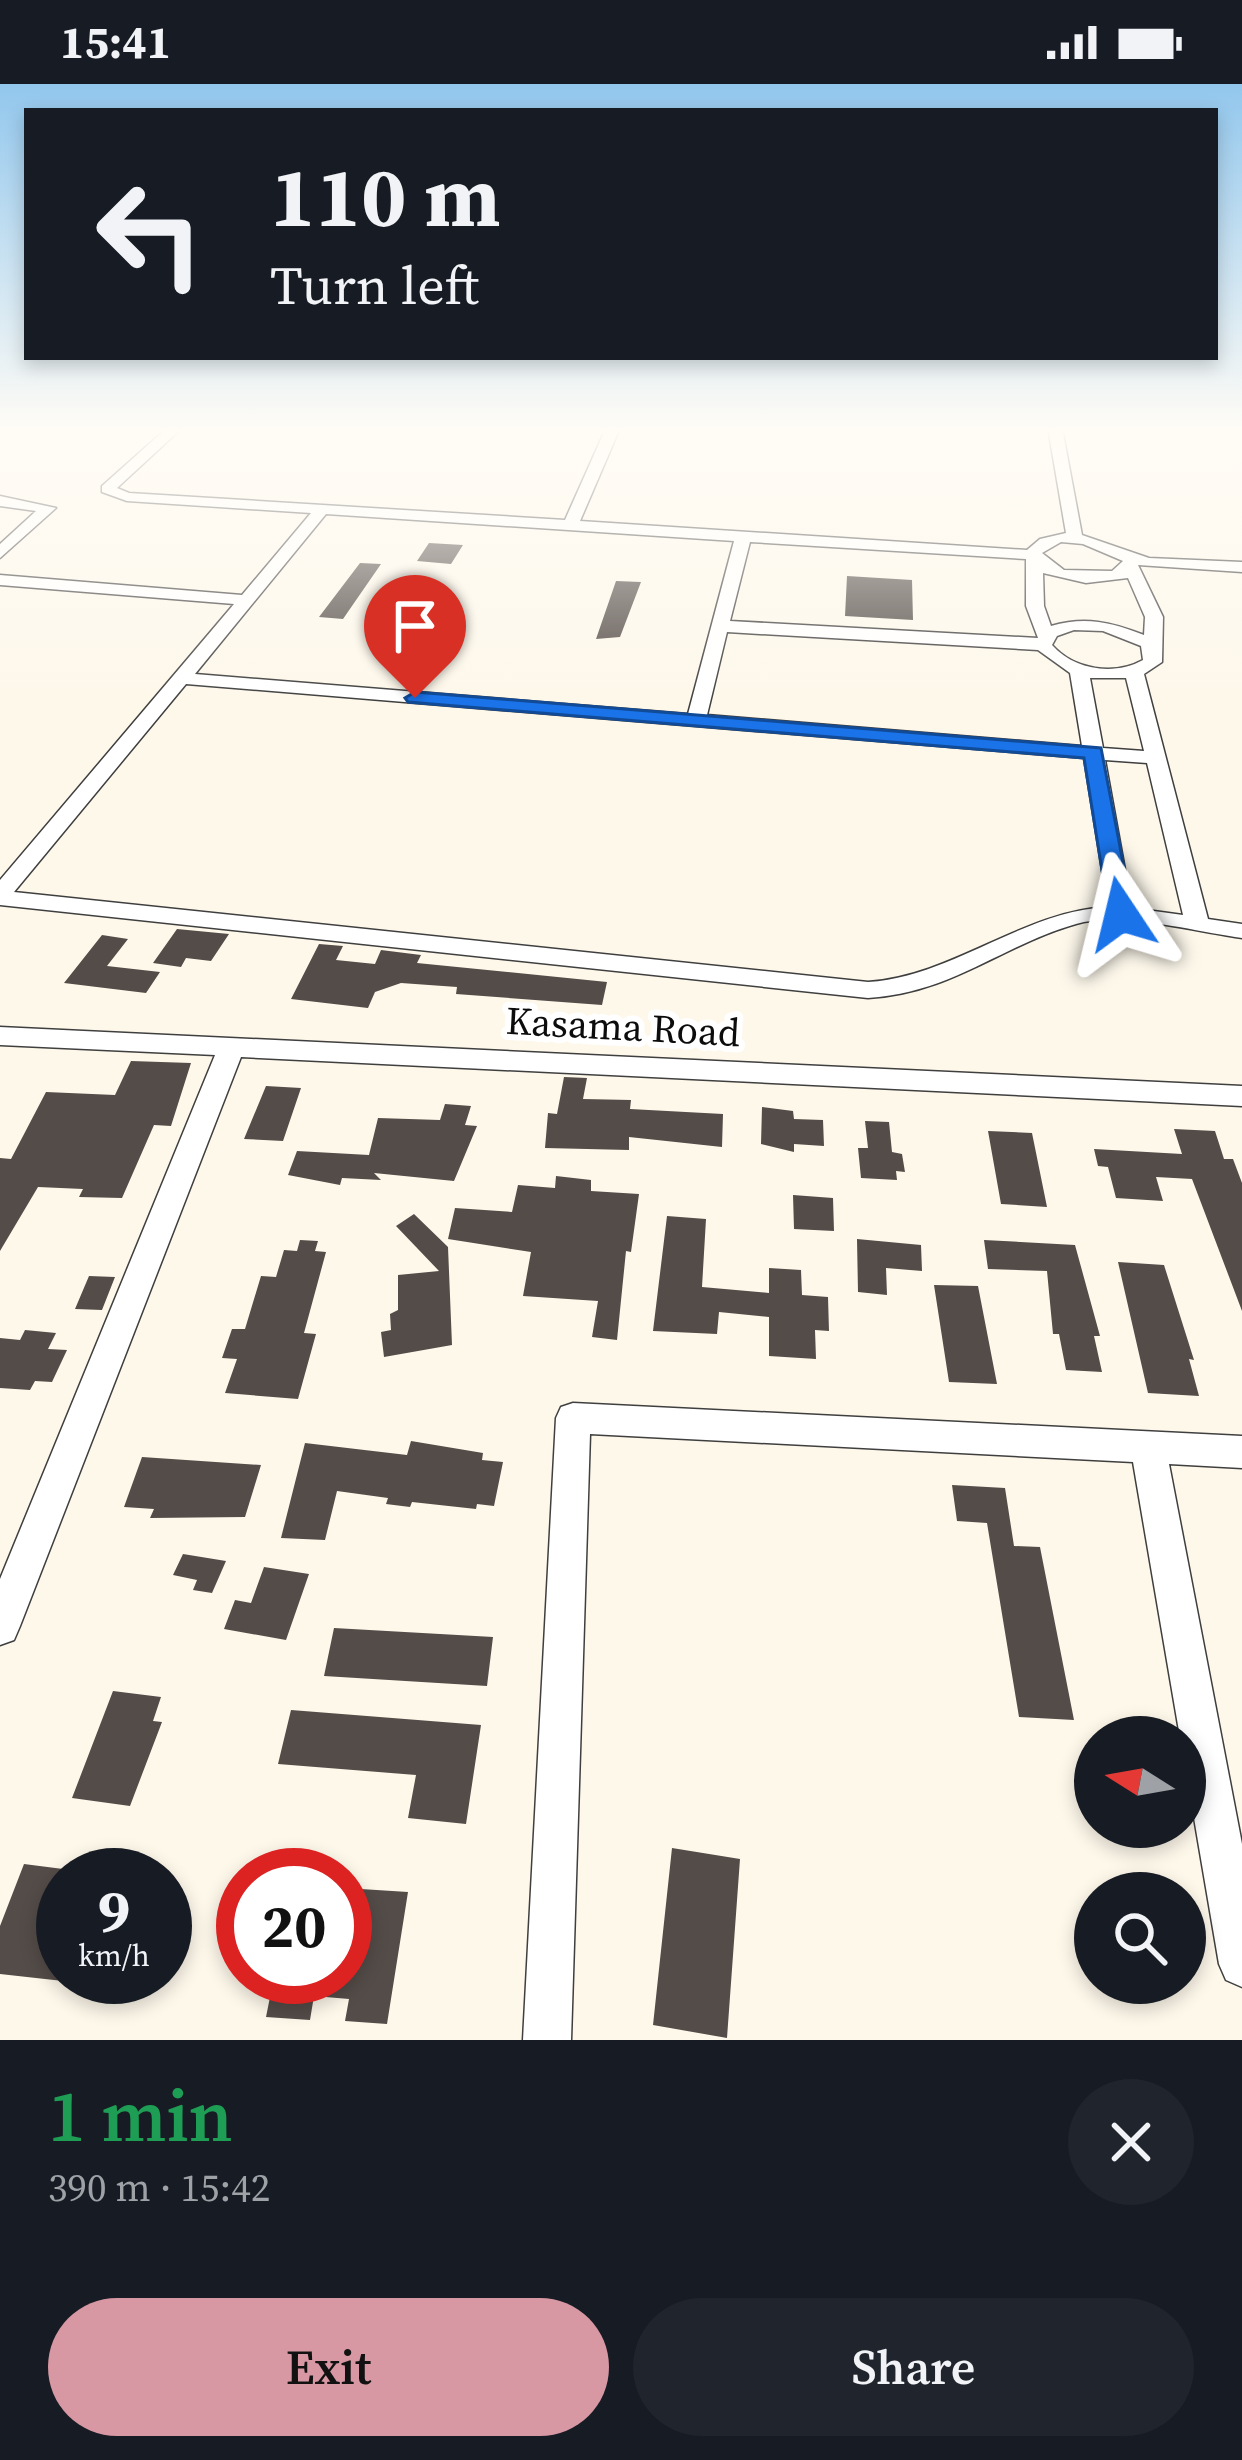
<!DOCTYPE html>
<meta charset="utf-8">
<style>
body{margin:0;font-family:"Source Serif 4",serif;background:#20242c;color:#f1f3f6;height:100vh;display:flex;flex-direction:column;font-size:45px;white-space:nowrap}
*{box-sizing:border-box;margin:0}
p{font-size:39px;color:#9ea1a6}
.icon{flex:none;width:66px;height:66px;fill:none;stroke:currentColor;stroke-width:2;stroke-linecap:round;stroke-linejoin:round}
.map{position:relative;height:1956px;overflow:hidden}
.drawer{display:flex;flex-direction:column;background:#171b24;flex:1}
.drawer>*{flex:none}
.guide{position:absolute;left:24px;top:24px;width:1194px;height:252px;border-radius:0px;box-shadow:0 6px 18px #0003;background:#171b24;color:#f1f3f6;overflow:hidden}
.needle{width:78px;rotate:281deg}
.tools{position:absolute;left:1074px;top:1632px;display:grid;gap:24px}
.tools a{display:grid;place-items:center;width:132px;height:132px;border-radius:50%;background:#171b24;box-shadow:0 6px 18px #0003;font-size:60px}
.speed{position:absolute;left:36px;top:1764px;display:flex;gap:24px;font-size:60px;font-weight:700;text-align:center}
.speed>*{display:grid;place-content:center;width:156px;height:156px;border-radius:50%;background:#171b24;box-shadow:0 6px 18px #0003;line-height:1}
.speed small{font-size:30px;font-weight:400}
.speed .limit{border:18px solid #d22;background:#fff;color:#111}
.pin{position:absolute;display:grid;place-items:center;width:102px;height:102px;color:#fff;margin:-123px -51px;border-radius:50% 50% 50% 0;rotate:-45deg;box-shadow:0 0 12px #0007}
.pin .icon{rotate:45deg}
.me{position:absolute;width:132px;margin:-66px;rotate:350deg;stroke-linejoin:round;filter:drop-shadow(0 0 9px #0008)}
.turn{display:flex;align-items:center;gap:42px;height:252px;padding:0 48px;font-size:54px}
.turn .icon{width:156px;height:156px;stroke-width:2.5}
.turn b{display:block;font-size:84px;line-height:102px}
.round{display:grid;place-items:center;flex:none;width:126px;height:126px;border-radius:63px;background:#20242c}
.head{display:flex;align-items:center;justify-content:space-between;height:204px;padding:0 48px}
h1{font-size:72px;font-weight:600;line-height:90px;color:#1e9e55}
.cta{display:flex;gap:24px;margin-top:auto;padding:24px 48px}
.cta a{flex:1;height:138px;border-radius:72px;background:#d798a4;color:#111;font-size:48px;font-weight:600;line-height:138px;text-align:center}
.cta a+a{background:#20242c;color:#f1f3f6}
.status{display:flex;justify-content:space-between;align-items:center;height:84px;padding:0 60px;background:#171b24;direction:ltr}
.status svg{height:33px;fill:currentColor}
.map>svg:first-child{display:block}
.building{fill:#544c48}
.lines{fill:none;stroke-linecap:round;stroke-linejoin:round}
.minor-casing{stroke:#3f3f3f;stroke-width:3}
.minor{fill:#fff;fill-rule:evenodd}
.route{fill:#1a73e8;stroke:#114b97;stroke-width:3}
.labels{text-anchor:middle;stroke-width:12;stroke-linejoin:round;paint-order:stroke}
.street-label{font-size:39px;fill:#0c0c0c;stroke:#fff}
</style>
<div class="status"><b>15:41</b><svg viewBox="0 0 49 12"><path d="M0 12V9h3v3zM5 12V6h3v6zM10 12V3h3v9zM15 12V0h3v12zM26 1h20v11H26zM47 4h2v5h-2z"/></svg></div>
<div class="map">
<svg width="1242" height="1956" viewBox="0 0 1242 1956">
<rect width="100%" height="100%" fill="#fef8eb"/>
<!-- building -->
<path class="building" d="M429 459 463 461 451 480 417 477Z
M360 479 381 480 343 535 319 533Z
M847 492 912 496 913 536 845 532Z
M616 497 641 498 620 553 596 555Z
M177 845 229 850 211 877 186 874 181 883 153 879Z
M102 851 128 855 107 882 160 888 146 909 64 899Z
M319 860 343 862 336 876 375 880 381 866 421 871 417 879 607 898 602 921 456 910 457 903 401 899 375 908 368 924 291 915Z
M131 977 191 979 171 1042 154 1041 122 1114 79 1113 83 1105 38 1103 0 1167V1074L11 1075 46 1008 115 1011Z
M564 993 587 994 583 1015 631 1016 630 1025 723 1030 722 1063 629 1053V1066L545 1064 548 1029 557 1030Z
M266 1002 301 1004 283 1057 244 1055Z
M445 1020 471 1022 465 1041 477 1042 454 1097 374 1089 381 1096 342 1094 340 1101 288 1091 297 1067 369 1071 378 1034 440 1036Z
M762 1023 793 1027 794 1035 823 1036 824 1062 794 1060V1068L761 1060Z
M865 1037 889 1038 892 1068 902 1070 905 1088 896 1087 897 1096 861 1094 858 1064H868Z
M1174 1045 1215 1047 1224 1075H1233L1242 1099V1227L1192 1095 1156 1093 1163 1117 1116 1114 1108 1083 1098 1082 1094 1065 1182 1070Z
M988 1047 1032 1049 1047 1123 1001 1120Z
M556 1092 591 1096V1107L639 1110 631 1168 626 1167 617 1256 592 1253 598 1217 523 1212 531 1168 448 1155 455 1124 512 1128 518 1101 555 1104Z
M793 1111 833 1114 834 1147 794 1145Z
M414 1130 448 1163 452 1261 384 1273 381 1248 391 1246 390 1230 398 1226V1191L439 1187 396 1142Z
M667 1132 706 1135 702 1203 769 1209V1184L801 1186 802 1211 828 1213 829 1247 815 1246 816 1275 769 1272V1233L719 1228 717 1250 653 1247Z
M857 1155 921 1161 922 1187 886 1184 887 1211 858 1208Z
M300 1156 318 1157 315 1167 326 1168 304 1249 316 1250 298 1315 225 1309 237 1275 222 1274 232 1245H245L261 1192 276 1193 284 1166 297 1167Z
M984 1156 1075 1161 1100 1252H1094L1102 1288 1066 1286 1059 1250H1053L1047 1187 988 1185Z
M1118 1178 1164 1181 1194 1276 1189 1275 1199 1312 1148 1309Z
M89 1192 115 1193 102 1226 75 1225Z
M934 1201 978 1202 997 1300 949 1298Z
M25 1246 56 1249 48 1265 67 1266 52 1298 35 1297 30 1306 0 1304V1254L20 1256Z
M411 1357 483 1369 482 1376 503 1378 494 1422 477 1420 476 1425 412 1418 410 1423 386 1420 388 1414 337 1407 325 1456 281 1454 305 1359 407 1371Z
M142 1373 261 1381 245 1433 150 1434 154 1425 124 1423Z
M952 1401 1005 1404 1014 1462 1040 1463 1074 1636 1019 1633 987 1439 957 1437Z
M183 1470 226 1477 212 1509 193 1506 197 1496 173 1491Z
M264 1483 309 1490 286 1556 224 1545 235 1516 251 1519Z
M334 1544 493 1553 487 1602 324 1592Z
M113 1607 161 1613 153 1637 162 1638 130 1722 72 1714Z
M291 1626 481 1641 466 1740 408 1734 416 1691 278 1680Z
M672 1764 740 1775 727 1954 653 1941Z
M24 1780 63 1785V1816L55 1839 63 1840V1897L0 1890V1842Z
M345 1804 408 1808 387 1940 345 1937 349 1915 314 1912 310 1936 266 1933 274 1893H345Z"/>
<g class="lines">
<!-- minor casing -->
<g class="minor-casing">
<path id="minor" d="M167 344H182L117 404 129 409 565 436 606 344H620L580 437 1027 466 1040 455 1066 449 1048 344H1062L1082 451 1149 474 1242 478V488L1138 481 1163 533 1162 578 1144 590 1208 835 1242 840V854C1196 848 1121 827 1076 840 1002 861 952 909 868 914L0 821V796L234 520 0 501V491L242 511 311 429 127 417 102 408V402ZM326 430 734 457 688 630 195 590ZM750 458 1026 475V522L1038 554 730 537ZM1061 458 1083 460 1123 477 1112 487 1064 486 1042 469ZM1043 489 1086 499 1128 494 1145 533 1144 551C1111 538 1085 532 1051 542L1044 522ZM1074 546 1103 547 1141 562 1143 576C1114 592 1074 586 1052 561L1057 552ZM727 548 1038 566 1070 589 1082 662 707 631ZM1090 594H1126L1144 667 1103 664ZM186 600 1084 674 1108 823C1023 827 954 892 868 898L14 808ZM1105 676 1147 679 1183 831 1132 824Z
M0 412 56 424 0 474V460L36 427 0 422Z
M0 943 1242 1002V1022L241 973 20 1542 14 1556 0 1561V1495L215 971 0 961Z
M573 1319 1242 1352V1384L1169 1380 1242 1760V1903L1226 1896 1219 1880 1185 1681V1653H1180L1133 1378 590 1350 571 1956H523L556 1334 561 1323Z"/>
</g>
<!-- minor -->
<use href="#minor" class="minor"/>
</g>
<!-- sky -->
<linearGradient id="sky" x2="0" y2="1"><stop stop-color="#92c7ed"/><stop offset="0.56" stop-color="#fffcf6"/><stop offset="1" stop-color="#fffcf6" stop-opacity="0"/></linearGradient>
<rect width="1242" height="618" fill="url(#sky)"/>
<!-- route -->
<path class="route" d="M415 608 1101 664 1133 830 1121 838 1109 830 1084 674 408 618 405 614Z"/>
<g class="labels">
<!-- street labels -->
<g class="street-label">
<text transform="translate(623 942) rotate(3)" y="14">Kasama Road</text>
</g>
</g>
</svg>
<div class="tools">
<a><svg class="needle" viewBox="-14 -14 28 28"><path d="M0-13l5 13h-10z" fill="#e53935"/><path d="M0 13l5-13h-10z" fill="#9ea1a6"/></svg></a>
<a><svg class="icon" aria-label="search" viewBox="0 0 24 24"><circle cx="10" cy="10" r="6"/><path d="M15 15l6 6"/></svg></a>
</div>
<div class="speed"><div>9<small>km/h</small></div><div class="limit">20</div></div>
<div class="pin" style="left:415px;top:614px;background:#d93025"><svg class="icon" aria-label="arrive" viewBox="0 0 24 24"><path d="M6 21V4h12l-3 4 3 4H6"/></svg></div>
<svg class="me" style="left:1121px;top:830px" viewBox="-20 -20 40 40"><path d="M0-17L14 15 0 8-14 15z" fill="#1a73e8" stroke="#fff" stroke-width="4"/></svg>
<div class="guide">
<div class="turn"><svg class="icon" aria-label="left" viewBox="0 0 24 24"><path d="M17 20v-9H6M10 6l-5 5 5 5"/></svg><div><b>110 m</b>Turn left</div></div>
</div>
</div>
<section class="drawer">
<div class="head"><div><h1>1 min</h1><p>390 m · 15:42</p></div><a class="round"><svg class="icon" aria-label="close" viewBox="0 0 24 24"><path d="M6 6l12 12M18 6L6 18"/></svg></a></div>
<div class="cta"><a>Exit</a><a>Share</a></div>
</section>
